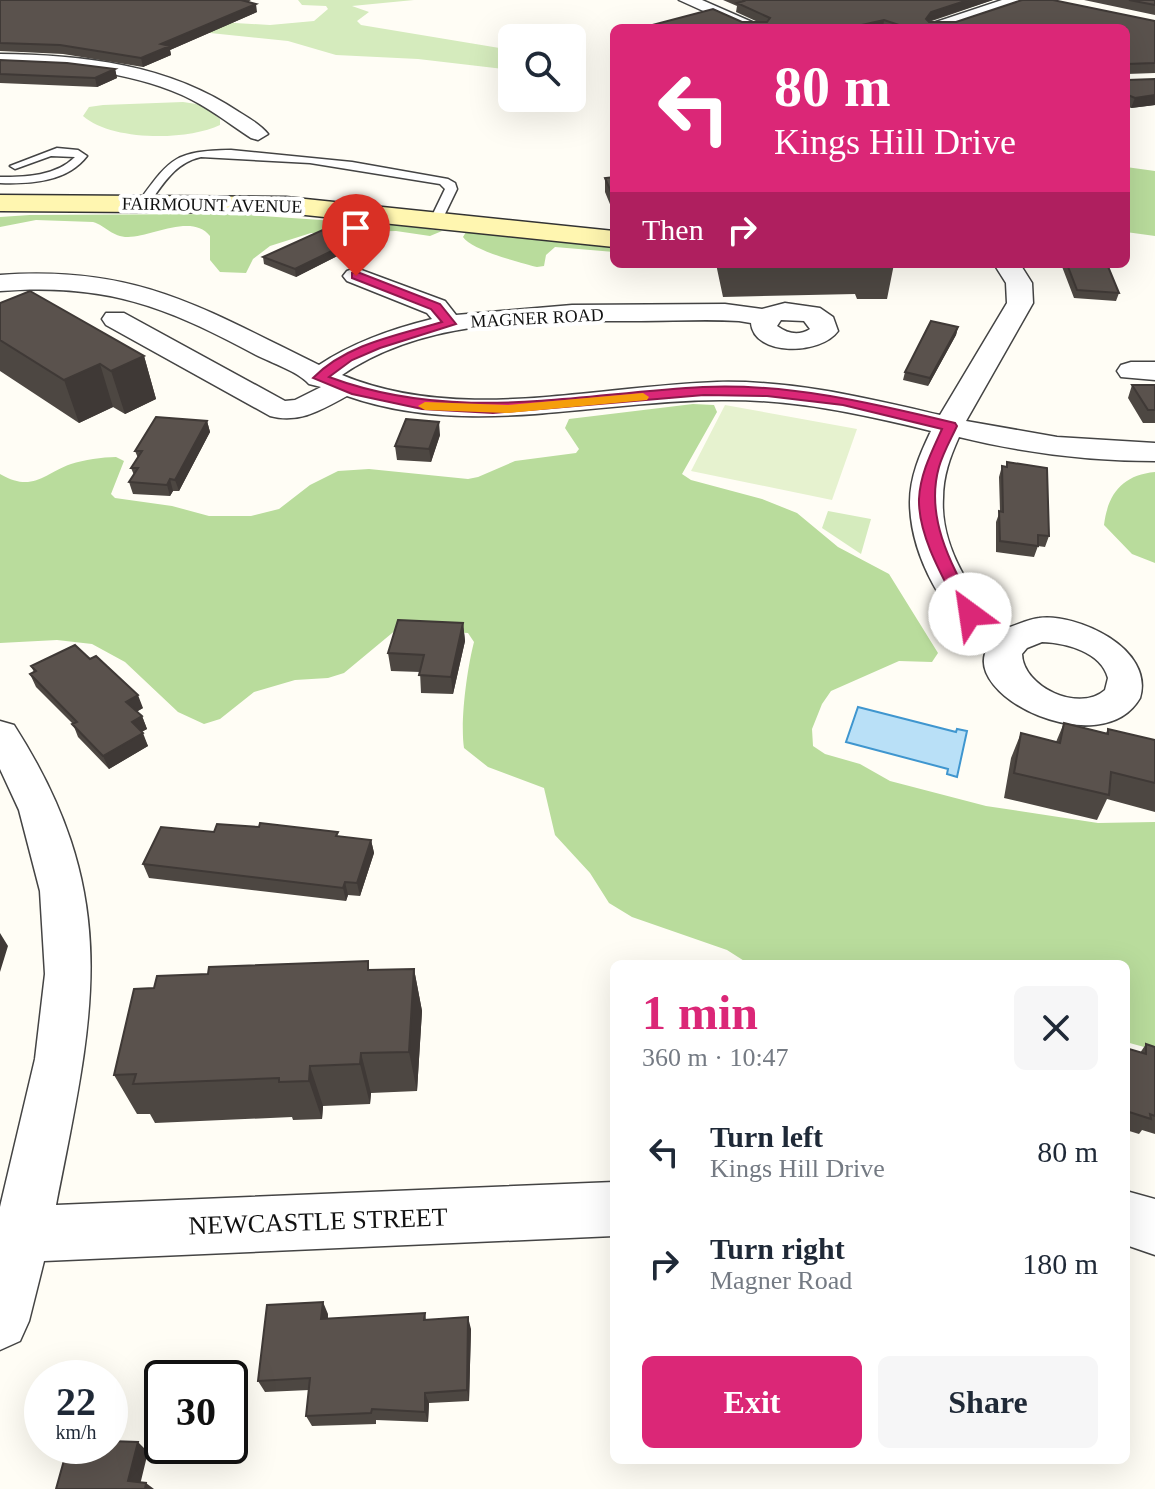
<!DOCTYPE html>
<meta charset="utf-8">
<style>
body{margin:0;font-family:Georgia,serif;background:#f6f6f7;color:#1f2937;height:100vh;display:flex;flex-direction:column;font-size:30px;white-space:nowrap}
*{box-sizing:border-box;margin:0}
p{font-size:26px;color:#747a83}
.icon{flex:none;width:44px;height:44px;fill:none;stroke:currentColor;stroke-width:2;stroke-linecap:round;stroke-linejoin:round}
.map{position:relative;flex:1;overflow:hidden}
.details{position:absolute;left:610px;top:960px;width:520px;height:504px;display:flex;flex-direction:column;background:#fff;border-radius:12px;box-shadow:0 8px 32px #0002}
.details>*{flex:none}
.banner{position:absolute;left:610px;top:24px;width:520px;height:244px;border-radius:12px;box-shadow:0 8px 32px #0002;background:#db2777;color:#fff;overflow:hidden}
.fabs{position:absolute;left:498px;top:24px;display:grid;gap:16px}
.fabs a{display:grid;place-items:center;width:88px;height:88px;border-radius:12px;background:#fff;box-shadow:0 8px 32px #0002;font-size:40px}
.speed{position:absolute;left:24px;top:1360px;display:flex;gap:16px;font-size:40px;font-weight:700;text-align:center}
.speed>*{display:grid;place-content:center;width:104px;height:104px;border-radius:50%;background:#fff;box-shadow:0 8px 32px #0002;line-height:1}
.speed small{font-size:20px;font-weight:400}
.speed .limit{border:4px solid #111;border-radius:12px;background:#fff;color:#111}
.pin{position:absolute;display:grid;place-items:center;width:68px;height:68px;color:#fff;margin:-82px -34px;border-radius:50% 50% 50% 0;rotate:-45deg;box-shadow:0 0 8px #0007}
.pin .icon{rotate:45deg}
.me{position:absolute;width:88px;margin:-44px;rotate:329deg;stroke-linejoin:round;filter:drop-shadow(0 0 6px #0008)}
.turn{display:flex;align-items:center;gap:28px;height:168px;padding:0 32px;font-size:36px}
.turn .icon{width:104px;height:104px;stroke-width:2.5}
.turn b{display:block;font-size:56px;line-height:68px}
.then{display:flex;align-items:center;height:76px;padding:0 32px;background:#0003;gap:16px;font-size:30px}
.round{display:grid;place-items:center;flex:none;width:84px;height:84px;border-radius:12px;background:#f6f6f7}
.overview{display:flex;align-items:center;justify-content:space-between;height:136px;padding:0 32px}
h1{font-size:48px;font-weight:800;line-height:60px;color:#db2777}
.action{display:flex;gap:16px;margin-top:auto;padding:16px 32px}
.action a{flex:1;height:92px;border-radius:12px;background:#db2777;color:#fff;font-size:32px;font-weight:800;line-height:92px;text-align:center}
.action a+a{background:#f6f6f7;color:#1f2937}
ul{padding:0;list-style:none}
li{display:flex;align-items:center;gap:24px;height:112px;padding:0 32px}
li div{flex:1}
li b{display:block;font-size:30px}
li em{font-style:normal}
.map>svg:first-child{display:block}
.green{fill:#d5ebbd}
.forest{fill:#b9dc9c}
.pitch{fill:#e6f2cf}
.water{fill:#b9e0f7;stroke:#3f96cf;stroke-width:2}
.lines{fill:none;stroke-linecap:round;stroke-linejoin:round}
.lane-casing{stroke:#444;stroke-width:3}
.street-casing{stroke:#444;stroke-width:3}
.secondary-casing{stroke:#333;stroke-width:3}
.lane{fill:#fff;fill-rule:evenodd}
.street{fill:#fff;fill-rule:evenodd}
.secondary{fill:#fff6b0;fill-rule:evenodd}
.wall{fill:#4d4742}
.shaded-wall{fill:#3f3936}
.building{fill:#5a524d;stroke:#3f3936;stroke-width:2}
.route{fill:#db2777;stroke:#8e194d;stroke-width:2}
.slow{fill:#f59e0b}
.labels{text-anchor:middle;stroke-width:8;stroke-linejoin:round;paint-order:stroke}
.far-street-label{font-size:18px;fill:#111;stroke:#fff}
.near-street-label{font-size:26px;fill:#111;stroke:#fff}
</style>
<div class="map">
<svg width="1155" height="1489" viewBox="0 0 1155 1489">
<rect width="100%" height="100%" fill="#fffdf5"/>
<!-- green -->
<path class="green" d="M298 0H414L352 6 369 12 357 21 361 25 512 50V70L418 59 336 55 288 41 181 30 201 21 270 25 314 21 328 9 326 6 302 5Z
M183 102 203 105 220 119V125C187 141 111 141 83 116L89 107 103 105Z
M828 511 871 519 861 554 822 528Z"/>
<!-- forest -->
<path class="forest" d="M1126 167 1155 171V236L1126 232Z
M233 214 411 226 442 231 430 236 396 231 311 233 270 246 253 259 246 273 220 272 210 260V236C192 213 151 237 128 237 112 237 106 226 93 222L36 220 0 227V217L30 215Z
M481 231 614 245V252L555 247 546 255 544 266 537 267C521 263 471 250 463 237L466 232Z
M693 404 714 405 717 412 682 474 691 480 762 499 797 513 838 547 889 574 938 653 932 662 899 661 831 691 822 704 812 729 813 746 825 754 860 764 890 781 986 806 1098 823 1155 822V1050L1126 1042V964H749L727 950 632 917 609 903 590 873 555 835 544 788 488 767 464 748C460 721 467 669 474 642L468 633 397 629 344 673 328 678 295 680 254 692 220 719 204 724 178 712 125 662 92 644 57 640 0 643V474C33 493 43 474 71 464 84 460 102 457 116 457L124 461 111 494 115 498 172 506 209 516H251L279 509 310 485 338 471 369 469 468 479 478 477 515 461 576 453 579 449 565 428 569 419Z
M1155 472V563L1132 554 1104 525C1108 493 1123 475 1155 472Z"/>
<!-- pitch -->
<path class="pitch" d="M725 405 857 429 832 500 691 471Z"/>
<!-- water -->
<path class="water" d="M858 707 956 732 957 729 967 731 957 777 947 774 948 769 846 742Z"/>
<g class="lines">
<!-- lane casing -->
<g class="lane-casing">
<path id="lane" d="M57 148 78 150 87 156C67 182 31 184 0 183V177C26 177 56 176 75 157L51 156 15 169 10 166Z
M231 150 352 162 448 179 455 183 457 189 443 218 437 222 431 218 445 189 440 184 310 163 201 157C174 163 163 185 147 206L137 204C170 159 173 151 231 150Z"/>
</g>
<!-- street casing -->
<g class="street-casing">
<path id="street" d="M679 0H702L766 28H741Z
M1002 0H1027L1025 4 953 28H927L930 24Z
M0 54C83 55 168 64 239 112 249 118 261 125 268 134L258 140 251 138C228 123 207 106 182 95 125 70 62 66 0 66Z
M994 264H1020L1032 283 1033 303 966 421 1057 437 1155 443V461C1088 461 1024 453 959 437 950 457 943 476 943 498 940 545 972 601 1010 627 1019 624 1029 619 1039 618 1076 613 1155 648 1140 698 1102 764 958 696 988 647 945 619 910 555 910 502 910 477 920 454 931 431 862 414 793 399 721 400 597 400 469 439 347 396 321 410 299 424 270 416L106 325 102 319 106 313H124L285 401 295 400 321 387 309 384C297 371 272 363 256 355 165 306 106 283 0 291V275C137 265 202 308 319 365 354 342 391 329 432 319L427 313 347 281 343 276 347 271 356 268 445 301 456 315 572 305 725 304 762 309 785 303 820 308 833 317 838 331C821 355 754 357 751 323L739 321C706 319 673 321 640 321 541 321 428 316 342 375 460 424 594 386 717 382 793 380 866 398 940 415L1007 303 1006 283ZM781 320 804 321 810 329C799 336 788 334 777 326ZM1042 642C1067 643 1101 652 1108 678L1105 690C1079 713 1023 687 1022 654L1027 648Z
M1131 362H1155V380L1121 377 1117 371 1121 365Z
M0 721 14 725C125 898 93 1016 56 1205L614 1182V1236L44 1261 29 1321 20 1341 0 1350V1207L35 1059 45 974 40 891 19 810 0 769Z
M1126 1191 1155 1199V1255L1126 1245Z"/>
</g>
<!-- secondary casing -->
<g class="secondary-casing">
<path id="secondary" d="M0 195 286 197 614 231V247L286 213 0 211Z"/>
</g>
<!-- lane -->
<use href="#lane" class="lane"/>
<!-- street -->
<use href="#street" class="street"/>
<!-- secondary -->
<use href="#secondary" class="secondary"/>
</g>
<!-- wall -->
<path class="wall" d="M0 0H251L248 2 257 12 170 50 171 55 143 67 63 54 0 51Z
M723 0H993L929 22 1155 21V73L1127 74V80L1155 79V105L1131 108 1126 105V28H641L758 22 736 12 737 6Z
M1084 0H1155V15Z
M0 60 115 69 117 78 97 87 0 83Z
M614 177V214L605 192V178Z
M357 246 296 277 264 264 263 257Z
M716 264H894L887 299H857L855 294 723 297Z
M1061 264H1107L1119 293 1116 301 1074 298Z
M0 303 144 356 156 399 125 414 113 407 79 423 0 371Z
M958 327 956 335 928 386 903 380 905 372Z
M1132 385H1155V423H1143L1128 398Z
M207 421 210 432 179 491H173L170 496 133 494 129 482 134 475 131 468 138 458 135 451Z
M440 435 431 462 397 460 395 446Z
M1007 462 1049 536 1045 547 1038 546 1034 557 996 552V522L1000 511 999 477 1002 466 1006 467Z
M463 623 465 641 453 694 421 693 420 672 391 671 388 653Z
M31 666 143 708 136 712 142 716 147 729 141 732 148 746 109 769 78 737 73 724 36 687 30 674 34 672Z
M1064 723 1106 733 1108 729 1155 740V812L1107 799 1097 820 1004 798 1011 758 1021 733 1056 742Z
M214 832 371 840 374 853 360 896 348 895 346 901 149 878 143 864Z
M414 969 422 1011 417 1091 371 1093 370 1104 323 1106 322 1119 293 1120 292 1117 155 1123 150 1114H137L114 1075 371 970Z
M1146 1044 1155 1047V1134L1142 1130 1139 1134 1126 1130V1048L1140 1053Z
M425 1313 426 1320 471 1329 469 1401 429 1403 428 1422 376 1420V1424L312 1426 306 1416 309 1390 265 1392 258 1381 328 1314V1319Z"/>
<!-- shaded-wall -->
<path class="shaded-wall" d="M968 0H993L929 21 924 28 926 19 931 12Z
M256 4 257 12 170 50 171 55 143 67 141 58 161 44Z
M884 20 883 28H848Z
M115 69 117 78 97 87 95 78Z
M1155 95V105L1131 108 1135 98Z
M356 239 357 246 296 277 295 269Z
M958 327 956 335 928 386 930 378Z
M144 356 156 399 125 414 111 371Z
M100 364 113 407 79 423 64 380Z
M207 421 210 432 179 491 175 480Z
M439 422 440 435 431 462 429 449Z
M170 479 173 491 170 496 167 485Z
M463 623 465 641 453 694 451 677Z
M138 695 143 708 131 715 126 702Z
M142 716 147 729 136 735 132 722Z
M143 733 148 746 109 769 103 756Z
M371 840 374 853 360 896 357 883Z
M345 882 348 895 346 901 343 888Z
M0 933 8 946 0 972Z
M414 969 422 1011 417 1091 409 1052Z
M361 1053 371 1093 370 1104 360 1064Z
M310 1066 323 1106 322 1119 309 1081Z
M323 1302 328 1314 326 1331 321 1319Z
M468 1317 471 1329 469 1401 467 1390Z
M425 1393 429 1403 428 1422 425 1412Z
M138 1442 148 1452 139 1489 128 1481Z
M146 1483 154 1489H145Z"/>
<!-- building -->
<path class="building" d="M0 0H241L256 4 161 44 170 46 141 58 60 45 0 43Z
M743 0H968L931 12 926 19 929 22H956L1022 0H1053L1155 21V63L1127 64V80L1155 79V95L1135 98 1128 95H1126V28H908L884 20 848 28H641L713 9 742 22H767L770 18 737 3 744 1Z
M1129 0H1155V5Z
M0 60 67 63 115 69 95 78 0 74Z
M614 177V199L605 178Z
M347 219 356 239 295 269 263 257Z
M1067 264H1107L1119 293 1077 290Z
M30 291 144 356 111 371 100 364 64 380 0 340V303Z
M931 321 958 327 930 378 905 372Z
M1132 385H1155V410H1148Z
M156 417 207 421 175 480 170 479 167 485 129 482 138 468H131L142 451H135Z
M406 419 439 422 429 449 395 446Z
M1007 462 1047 468 1049 536 1038 535V546L1000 541 999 511 1003 512 1002 466 1007 467Z
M398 620 463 623 451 677 419 675 424 655 388 653Z
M75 645 90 659 96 656 138 695 126 702 142 716 132 722 143 733 103 756 72 724 77 722 30 674 36 671 31 666Z
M1064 723 1108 734V729L1155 740V783L1111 772 1109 795 1014 773 1021 733 1060 743Z
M260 823 338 832 336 836 371 840 357 883 345 882 343 888 143 864 161 827 214 832 217 824 259 827Z
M368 961V970L414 969 409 1052 361 1053 360 1064 310 1066 309 1081 279 1082V1078L133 1084 136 1074 114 1075 134 989 154 988 157 976 208 974 209 967Z
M1146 1044 1155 1047V1116L1150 1114 1151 1119 1126 1111V1048L1146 1054Z
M323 1302 321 1319 425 1313 424 1320 468 1317 467 1390 425 1393V1412L372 1409 371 1413 306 1416 310 1378 258 1381 267 1305Z
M110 1441 138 1442 128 1481 146 1483 145 1489H56L68 1446H110Z"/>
<!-- route -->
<path class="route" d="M352 273H360L440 304 456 324 380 348 352 360 329 377C456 424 573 394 703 387 789 383 872 403 955 423L957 426C951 439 943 453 939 467 924 520 954 569 978 614L970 620 962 614C945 581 918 537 919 499 920 474 932 451 942 429L843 405 767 396 704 395 493 413 422 409 352 394 313 378C346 344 398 335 442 322L431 309 352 278Z"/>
<!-- slow -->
<path class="slow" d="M643 393 649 397 647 400 507 413 425 410 418 406 425 402 507 405Z"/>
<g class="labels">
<!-- far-street labels -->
<g class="far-street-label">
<text transform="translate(212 205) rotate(1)" y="6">FAIRMOUNT AVENUE</text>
<text transform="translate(537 318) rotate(-3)" y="6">MAGNER ROAD</text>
</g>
<!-- near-street labels -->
<g class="near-street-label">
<text transform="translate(318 1221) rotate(-2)" y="9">NEWCASTLE STREET</text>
</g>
</g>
</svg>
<div class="fabs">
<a><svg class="icon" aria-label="search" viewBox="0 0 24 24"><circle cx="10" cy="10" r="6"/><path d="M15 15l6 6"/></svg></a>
</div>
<div class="speed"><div>22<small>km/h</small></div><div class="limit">30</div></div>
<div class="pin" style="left:356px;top:276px;background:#d93025"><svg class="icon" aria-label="arrive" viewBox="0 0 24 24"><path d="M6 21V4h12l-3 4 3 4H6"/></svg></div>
<svg class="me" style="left:970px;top:614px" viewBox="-20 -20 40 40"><circle r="19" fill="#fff"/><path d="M0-13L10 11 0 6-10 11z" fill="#db2777"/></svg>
<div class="banner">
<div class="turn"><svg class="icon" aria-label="left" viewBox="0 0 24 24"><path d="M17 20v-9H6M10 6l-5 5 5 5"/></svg><div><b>80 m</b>Kings Hill Drive</div></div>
<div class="then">Then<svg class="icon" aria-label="right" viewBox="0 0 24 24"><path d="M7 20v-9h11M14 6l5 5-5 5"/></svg></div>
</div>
<section class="details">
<div class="overview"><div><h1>1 min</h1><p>360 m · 10:47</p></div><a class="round"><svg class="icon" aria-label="close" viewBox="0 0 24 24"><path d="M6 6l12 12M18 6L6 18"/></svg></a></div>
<ul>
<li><svg class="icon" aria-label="left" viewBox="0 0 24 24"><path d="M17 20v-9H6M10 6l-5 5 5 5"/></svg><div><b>Turn left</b><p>Kings Hill Drive</p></div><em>80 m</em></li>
<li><svg class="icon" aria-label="right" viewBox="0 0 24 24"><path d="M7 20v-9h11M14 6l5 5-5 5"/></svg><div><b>Turn right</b><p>Magner Road</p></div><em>180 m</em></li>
</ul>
<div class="action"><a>Exit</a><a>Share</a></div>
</section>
</div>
